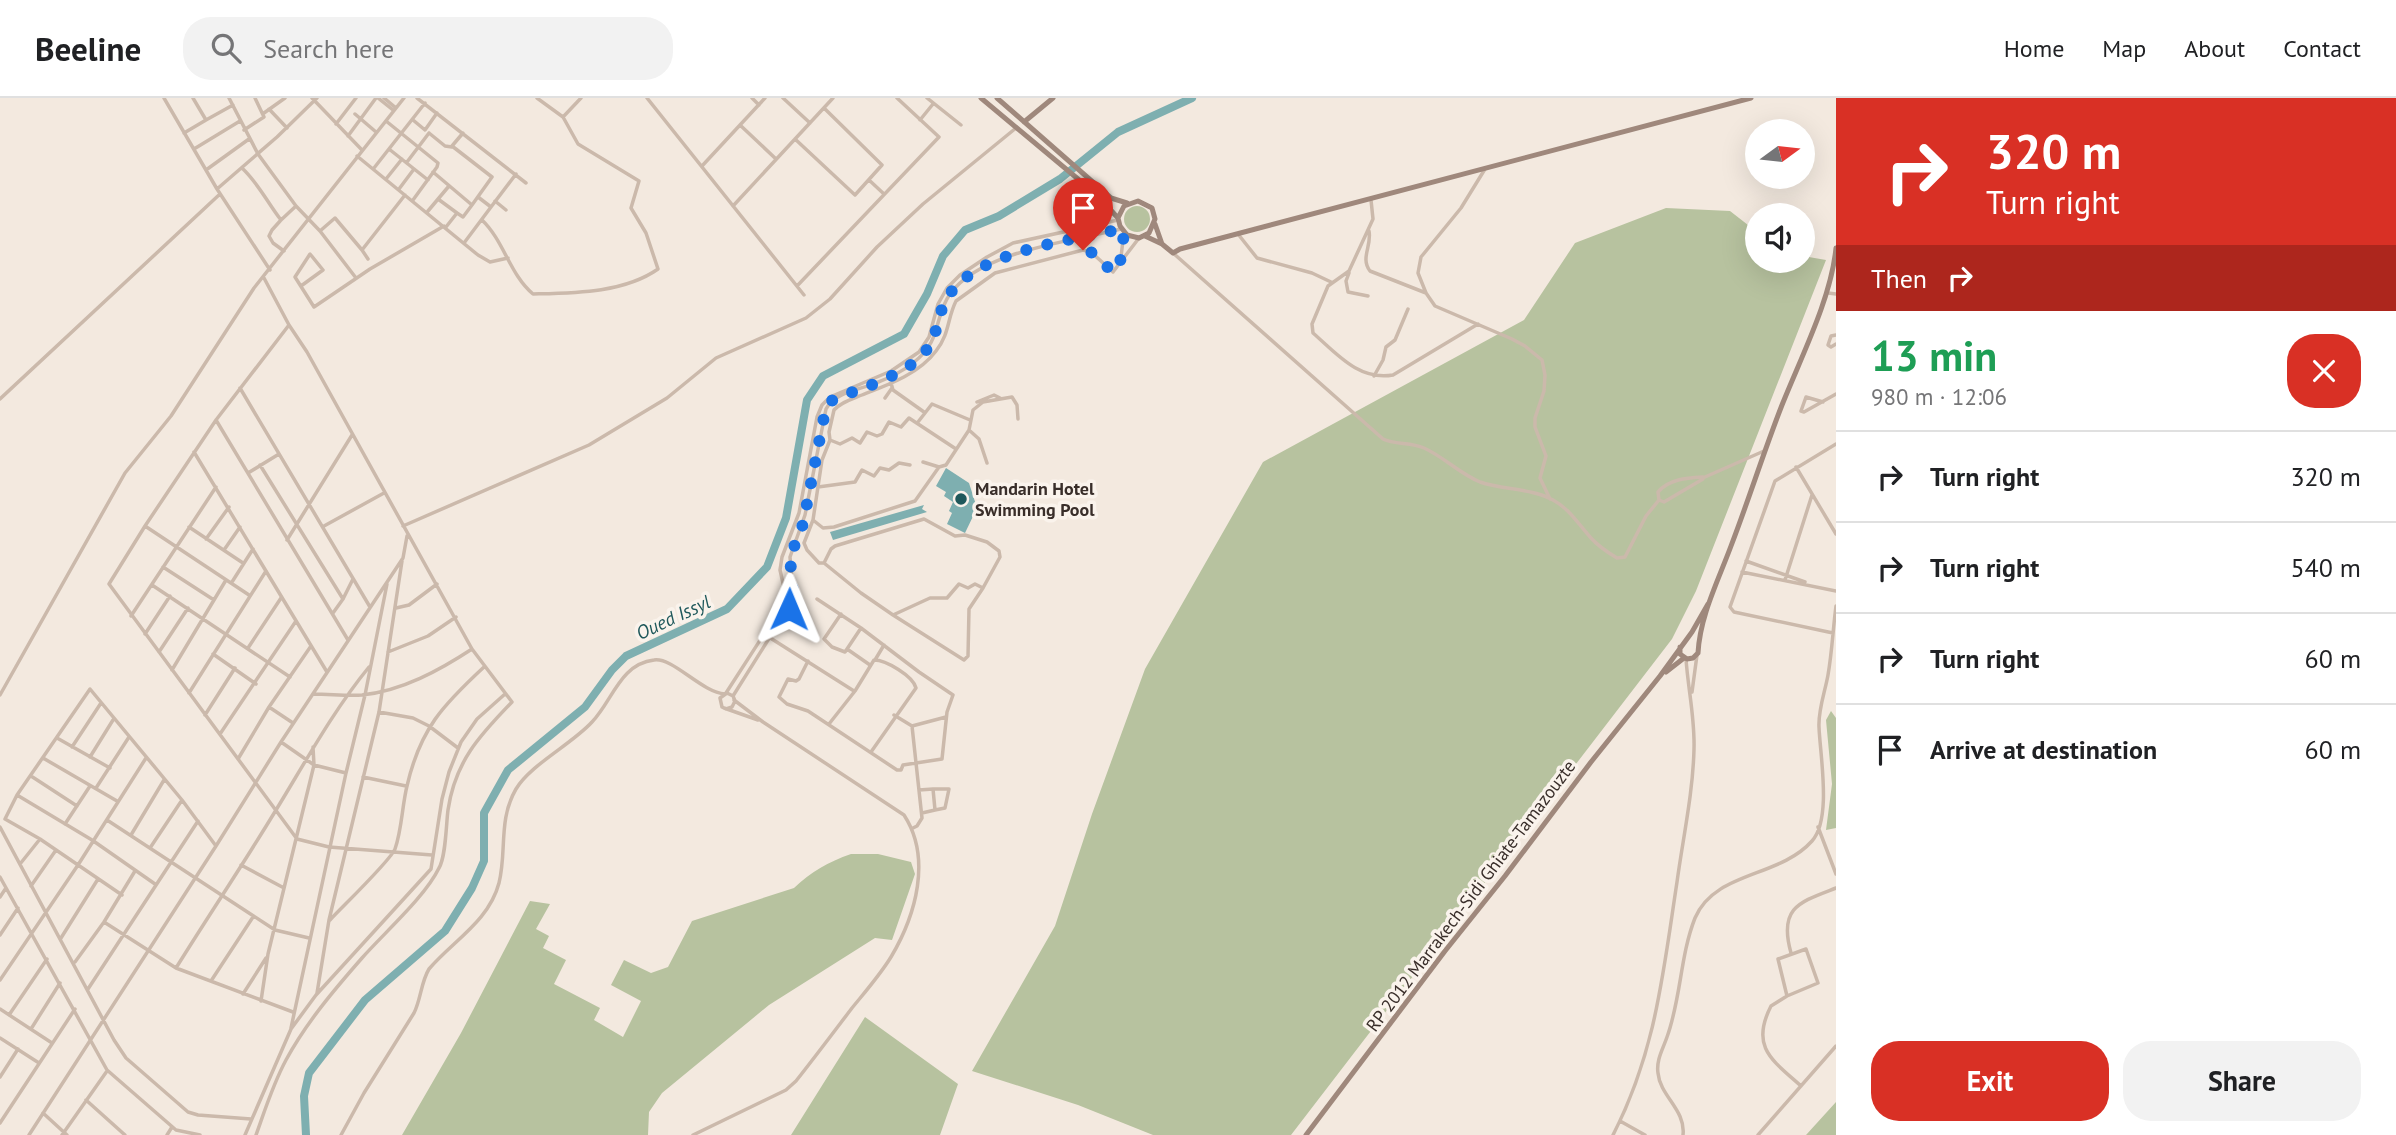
<!DOCTYPE html>
<meta charset="utf-8">
<style>
body{margin:0;font-family:"PT Sans",sans-serif;background:#f2f2f2;color:#202124;height:100vh;display:flex;flex-direction:column;font-size:26px;white-space:nowrap}
*{box-sizing:border-box;margin:0}
p{font-size:23px;color:#757577}
.icon{flex:none;width:38px;height:38px;fill:none;stroke:currentColor;stroke-width:2;stroke-linecap:round;stroke-linejoin:round}
.map{position:relative;flex:1;overflow:hidden}
.panel{display:flex;flex-direction:column;background:#fff;width:560px}
.panel>*{flex:none}
.banner{background:#d93025;color:#fff;overflow:hidden}
.needle{width:46px;rotate:75deg}
.fabs{position:absolute;left:1745px;top:21px;display:grid;gap:14px}
.fabs a{display:grid;place-items:center;width:70px;height:70px;border-radius:50%;background:#fff;box-shadow:0 7px 28px #0002;font-size:35px}
.pin{position:absolute;display:grid;place-items:center;width:60px;height:60px;color:#fff;margin:-72px -30px;border-radius:50% 50% 50% 0;rotate:-45deg;box-shadow:0 0 7px #0007}
.pin .icon{rotate:45deg}
.me{position:absolute;width:77px;margin:-38px;rotate:1deg;stroke-linejoin:round;filter:drop-shadow(0 0 5px #0008)}
.turn{display:flex;align-items:center;gap:24px;height:147px;padding:0 35px;font-size:32px}
.turn .icon{width:91px;height:91px;stroke-width:2.5}
.turn b{display:block;font-size:49px;line-height:60px}
.then{display:flex;align-items:center;height:66px;padding:0 35px;background:#0003;gap:14px;font-size:26px}
.round{display:grid;place-items:center;flex:none;width:74px;height:74px;border-radius:28px;background:#f2f2f2}
.head{display:flex;align-items:center;justify-content:space-between;height:119px;padding:0 35px}
h1{font-size:42px;font-weight:700;line-height:52px;color:#1e9e55}
.primary-button{display:flex;gap:14px;margin-top:auto;padding:14px 35px}
.primary-button a{flex:1;height:80px;border-radius:28px;background:#d93025;color:#fff;font-size:28px;font-weight:700;line-height:80px;text-align:center}
.primary-button a+a{background:#f2f2f2;color:#202124}
ul{padding:0;list-style:none}
li{display:flex;align-items:center;gap:21px;height:91px;padding:0 35px;border-top:2px solid #e0e0e0}
li div{flex:1}
li b{display:block;font-size:26px}
li em{font-style:normal}
header{display:flex;align-items:center;gap:42px;box-sizing:border-box;height:98px;padding:0 35px;background:#fff;border-bottom:2px solid #e0e0e0}
header strong{font-size:33px}
nav{display:flex;gap:38px;margin-inline-start:auto;font-size:24px}
.search{width:490px;height:63px;background:#f2f2f2;display:flex;align-items:center;gap:18px;box-sizing:border-box;padding:0 24px;border-radius:28px;color:#757577;font-size:26px}
main{display:flex;flex:1;min-height:0}
.map>svg:first-child{display:block}
.green{fill:#b7c29f}
.water{fill:#7eafb0}
.lines{fill:none;stroke-linecap:round;stroke-linejoin:round}
.river{stroke:#7eafb0;stroke-width:8}
.street{stroke:#cbb9ab;stroke-width:3.5}
.secondary{stroke:#9f887c;stroke-width:5}
.route{stroke:#1a73e8;stroke-width:12;stroke-dasharray:0 21.6}
.poi-dot{fill:#1f585b;stroke:#faf3ec;stroke-width:2.5}
.labels{text-anchor:middle;stroke-width:7;stroke-linejoin:round;paint-order:stroke}
.poi-label{font-size:18px;font-weight:bold;fill:#392e2a;stroke:#faf3ec;text-anchor:start}
.street-label{font-size:18px;fill:#392e2a;stroke:#faf3ec}
.water-label{font-size:19px;font-style:italic;fill:#1f585b;stroke:#faf3ec}
</style>
<header>
<strong>Beeline</strong>
<div class="search"><svg class="icon" aria-label="search" viewBox="0 0 24 24"><circle cx="10" cy="10" r="6"/><path d="M15 15l6 6"/></svg>Search here</div>
<nav><a>Home</a><a>Map</a><a>About</a><a>Contact</a></nav>
</header>
<main>
<div class="map">
<svg width="1836" height="1037" viewBox="0 0 1836 1037">
<rect width="100%" height="100%" fill="#f3e9df"/>
<!-- green -->
<path class="green" d="M1124 121a13 13 0 1 1 26 0a13 13 0 1 1-26 0Z
M1666 110 1730 113 1757 134V163H1802L1803 158 1826 162 1696 493 1672 541 1291 1037H1153L1078 1007 972 973 1055 828 1092 716 1145 571 1263 364 1524 222 1575 145Z
M1831 613 1836 620V730L1826 732 1832 686 1826 622Z
M851 756H878L911 764 915 776 892 842 875 840 769 907 662 995 649 1014 648 1037H402L461 935 530 803 550 806 536 831 549 838 543 850 566 862 554 886 600 910 594 922 623 939 641 903 611 887 624 862 651 875 668 869 692 823 794 790C811 774 828 764 851 756Z
M865 919 958 986 940 1037H791Z
M1836 1004V1037H1806Z"/>
<!-- water -->
<path class="water" d="M946 370 969 385 977 410 965 435 947 426 952 415 949 413 953 404 944 398 946 394 936 388Z
M924 407 922 411 927 414 833 442 830 434Z"/>
<g class="lines">
<!-- river -->
<path class="river" d="M306 1037 304 998 309 975 365 902 445 833 472 790 484 763V715L508 672 585 609 612 572 626 558 727 511 767 469 786 420 807 302 823 278 904 236 927 196 943 158 965 132 999 118 1060 81 1118 34 1192 0"/>
<!-- street -->
<path class="street" d="M164 0 217 91 270 172
M193 0 206 22 233 7
M229 0 258 56 296 108 320 133 356 180
M312 0 362 52
M378 0 393 12
M384 0 396 10
M417 0 526 85
M647 0 804 197
M752 0 759 7
M783 0 810 25
M927 0 961 27
M269 11 287 30
M264 15 285 0
M355 16 376 34
M563 19 581 0
M413 22 425 32 437 15
M920 22 933 6
M386 23 438 65 437 69 413 102
M336 26 356 0
M740 27 776 61
M244 32 264 19 255 0
M184 35 206 22
M429 35 445 48 452 49
M463 35 452 48 492 79 472 107
M348 38 376 0
M795 41 855 97 882 67 824 10
M194 51 240 23
M389 51 428 82
M357 58 478 157 490 164 508 160
M407 64 429 35
M702 68 765 0
M242 70C259 86 267 104 281 122L296 108
M374 70 425 5
M1485 71 1461 110 1421 159 1418 175 1426 195 1435 208 1512 241 1525 248 1542 262 1545 277 1544 293 1535 320V329L1546 358 1540 380 1550 401
M206 72 249 41
M433 74 472 107 463 119 457 115 446 129
M386 81 402 61
M869 82 884 96
M217 91 277 39 317 0
M399 91 414 71
M438 101 457 115
M1371 102 1373 121 1349 173 1328 188 1312 226 1313 235C1337 256 1359 283 1393 277L1478 226
M495 103 506 112
M733 108 833 0
M491 109 516 76
M428 113 449 88
M281 122 272 132 269 138 273 145 284 153
M482 122C504 143 510 177 533 196 574 195 624 195 658 171L646 135 631 110 639 83 578 46 563 19 537 0
M320 133 335 120 362 152
M1369 133C1372 148 1360 160 1370 173L1426 195
M1238 136 1257 160 1312 175 1331 184
M464 145 491 109 478 99
M1173 155 1383 341C1395 347 1410 344 1424 350 1444 359 1460 376 1480 384 1503 392 1531 390 1553 402 1570 411 1579 427 1591 440 1598 448 1607 454 1617 460L1625 459 1646 418 1659 402
M1121 159 1124 134
M368 161 362 152 405 97
M1349 175 1346 183 1348 194 1368 198
M264 180 289 227
M301 188 323 172 310 156 295 179 314 209 370 171 444 128
M797 188 939 39 897 0
M1828 195 1836 196
M1836 237 1831 238 1828 247 1831 249 1836 246
M1374 278 1383 262 1386 249 1395 242 1408 211
M891 285 893 292 924 314
M240 290 370 509
M885 300 892 290
M0 301 220 96
M977 304 994 297 1000 300
M1801 313 1804 314 1836 296
M1801 313 1806 299 1823 304
M216 322 348 542
M918 324 932 306 970 322
M969 332 973 312 983 304 1012 299 1017 307 1018 321
M830 342 840 346 852 340 860 345 867 334 877 338 882 336 889 324 901 329 909 320 956 351
M194 354 327 574
M923 364 939 369 946 367 969 332 979 341 987 365
M260 367 343 501
M1796 369 1836 436
M248 375 279 356
M1703 379V381L1664 404 1659 402 1658 394C1669 381 1687 380 1703 379Z
M1705 379 1764 353
M818 389 855 384 862 372 874 378 880 370 889 372 899 365 910 367
M813 422 823 430 834 429 915 403 939 369
M145 428 249 497
M324 428 384 395
M403 428 589 347 667 300 716 260 806 220 830 201 877 149 923 106 1016 30
M189 429 243 465
M206 441 229 409
M287 442 352 337
M224 452 240 429
M1746 463 1805 484
M824 465 831 451 835 448 924 421 955 438 965 437 987 444 999 453 1000 459 983 490 975 486 968 490 959 486 947 500H930L893 517 861 495 824 465H819L807 452 804 445 813 422 822 362 830 342 829 334 834 312C841 304 852 301 862 297 888 287 919 276 936 253 950 235 947 221 956 203L995 175 1083 152 1091 154 1113 174 1139 140
M163 469 214 502
M1742 474 1836 493
M1785 482 1812 397
M232 484 253 451
M152 487 290 579
M396 510 409 507 437 486
M333 515 343 501 353 481
M841 516 824 541 832 549 845 554 861 530
M893 517 964 562 968 558 969 511 983 490
M131 518 216 389
M1833 535 1734 514 1730 509 1775 383 1836 346
M145 536 170 498
M764 536 854 593
M248 550 281 500
M847 551 870 567
M159 554 188 510
M388 554 428 538 456 519
M213 556 256 586
M875 562 884 547
M808 563 799 581 796 583 788 581 779 599 787 606 808 613 897 672H901L903 667 942 661 947 614 953 597 919 574 861 530 817 501
M172 572 226 482
M1692 594 1697 557
M189 595 266 473
M726 595 777 516 785 494 780 472 782 459 799 415 817 319 822 307 830 299 891 273 919 254 929 239 938 206 947 190 960 177 987 159 1013 145 1118 122
M313 596C330 596 346 598 362 597 402 593 440 572 472 551
M0 597 125 375 171 318 254 190 404 0
M733 598 790 507 793 494 790 459 805 417 826 311C835 294 859 292 876 285 889 280 903 273 913 265 943 242 933 220 950 196 981 153 1072 143 1121 131
M269 609 293 625
M726 611 732 609 735 603 733 598 727 595 720 600 722 609 724 610 758 622
M379 614 413 620 429 628 458 650
M205 617 235 570
M894 617 912 628 922 720 917 728 913 730
M829 626 855 593 874 562C886 562 913 578 916 590L871 654
M912 628 946 619
M220 636 296 523
M57 640 110 670
M281 644 314 667 346 675
M72 649 101 605
M90 659 113 622
M43 660 117 703
M238 661 269 609 311 548
M31 678 77 708
M363 679 406 688
M96 690 129 639
M933 691H949L945 710 935 712
M919 692 933 691 935 712 922 715
M17 697 92 742 155 786
M107 722 275 832 309 840
M65 726 90 688
M0 729 114 942 126 960 188 1014 198 1017 251 1021
M1818 729 1836 776
M131 737 164 682
M150 750 182 702
M20 766 40 741
M241 767 284 790
M0 779 107 972 176 1032 200 1037
M31 788 56 752
M122 797 40 741 5 721 17 697 90 591 182 702 216 748
M0 799 6 790
M330 822C341 810 391 762 395 751 402 731 402 708 407 688 420 631 443 607 484 569
M104 824 176 870 293 914
M0 837 18 810
M61 840 98 781
M1791 855C1778 809 1800 804 1836 790
M75 864 104 824 135 773
M176 870C209 817 244 765 276 712 306 663 333 613 369 569
M0 882 78 767 146 660
M211 883 253 819
M88 891 198 723
M317 895 329 822 379 614 402 463
M243 896 266 860
M1787 898 1818 885 1806 851 1778 861 1787 898 1771 908C1750 949 1772 962 1801 988
M261 903 268 856 314 667 313 649
M0 911 52 945
M9 917 47 861
M291 930 346 675 365 597 387 486
M31 931 60 885
M0 940 39 965
M0 979 18 951
M86 1002 125 1037
M43 1015 67 1037
M1620 1023 1645 1037
M0 1025 75 911
M29 1037 216 748 281 644 403 460 407 438
M62 1037 107 973
M167 1037 172 1029
M245 1037 291 931 316 897 431 771 442 701 449 674 461 644 477 621 505 596
M256 1037C265 1012 273 986 286 962 306 925 334 892 362 860 384 835 425 799 439 770 446 758 446 727 448 712 455 664 479 638 512 604L472 551 307 254 289 227 216 322 145 428 109 486 297 741 329 749 432 757
M341 1037 364 995 414 915C421 901 421 884 429 871 453 843 489 823 499 785 507 753 498 722 516 691 530 667 572 646 592 624 613 602 620 566 654 562 673 559 701 594 725 596
M693 1037 786 992 796 983C815 959 833 935 852 910 865 894 880 877 891 859 916 817 932 760 904 717L763 624 734 602
M1613 1037C1656 953 1663 875 1677 784 1683 740 1693 695 1694 651 1695 620 1688 591 1686 561
M1683 1037C1686 1012 1660 998 1658 975 1656 962 1663 951 1667 939 1681 901 1680 858 1695 820 1715 773 1779 780 1812 743 1832 721 1820 657 1819 629 1818 612 1825 594 1828 577 1832 554 1833 531 1836 508
M1758 1037 1836 948"/>
<!-- secondary -->
<path class="secondary" d="M981 0 1096 96 1118 120 1120 128 1127 137 1139 140 1149 135 1155 121 1152 110 1138 103 1124 108 1118 120
M997 0 1111 100 1127 105
M1024 24 1053 0
M1155 126 1162 146
M1145 138 1162 146 1173 155 1180 151 1751 0
M1680 549V556L1687 561 1693 560 1698 555C1700 518 1718 483 1731 448 1749 401 1764 353 1782 307 1801 259 1831 201 1836 150
M1666 574 1684 560
M1306 1037 1445 853 1505 778 1591 664 1660 578 1692 534 1708 506"/>
</g>
<g class="lines">
<!-- route -->
<path class="route" d="M789 511 793 497 790 459 803 426 825 314C827 309 829 305 834 301 841 296 851 295 859 292 877 285 896 277 912 266 943 243 932 223 949 197 978 153 1073 142 1121 131L1124 134 1121 161 1113 174 1091 154 1083 152"/>
</g>
<!-- markers -->
<circle class="poi-dot" cx="961" cy="401" r="7"/>
<g class="labels">
<!-- poi labels -->
<g class="poi-label">
<text x="975" y="397">Mandarin Hotel<tspan x="975" dy="21">Swimming Pool</tspan></text>
</g>
<!-- street labels -->
<g class="street-label">
<text transform="translate(1471 798) rotate(-53)" y="6">RP 2012 Marrakech-Sidi Ghiate-Tamazouzte</text>
</g>
<!-- water labels -->
<g class="water-label">
<text transform="translate(673 519) rotate(-25)" y="7">Oued Issyl</text>
</g>
</g>
</svg>
<div class="fabs">
<a><svg class="needle" viewBox="-14 -14 28 28"><path d="M0-13l5 13h-10z" fill="#e53935"/><path d="M0 13l5-13h-10z" fill="#757577"/></svg></a>
<a><svg class="icon" aria-label="sound" viewBox="0 0 24 24"><path d="M4 9h4l5-4v14l-5-4H4zM17 9q2 3 0 6"/></svg></a>
</div>
<div class="pin" style="left:1083px;top:152px;background:#d93025"><svg class="icon" aria-label="arrive" viewBox="0 0 24 24"><path d="M6 21V4h12l-3 4 3 4H6"/></svg></div>
<svg class="me" style="left:789px;top:511px" viewBox="-20 -20 40 40"><path d="M0-17L14 15 0 8-14 15z" fill="#1a73e8" stroke="#fff" stroke-width="4"/></svg>
</div>
<section class="panel">
<div class="banner">
<div class="turn"><svg class="icon" aria-label="right" viewBox="0 0 24 24"><path d="M7 20v-9h11M14 6l5 5-5 5"/></svg><div><b>320 m</b>Turn right</div></div>
<div class="then">Then<svg class="icon" aria-label="right" viewBox="0 0 24 24"><path d="M7 20v-9h11M14 6l5 5-5 5"/></svg></div>
</div>
<div class="head"><div><h1>13 min</h1><p>980 m · 12:06</p></div><a class="round" style="background:#d93025;color:#fff"><svg class="icon" aria-label="close" viewBox="0 0 24 24"><path d="M6 6l12 12M18 6L6 18"/></svg></a></div>
<ul>
<li><svg class="icon" aria-label="right" viewBox="0 0 24 24"><path d="M7 20v-9h11M14 6l5 5-5 5"/></svg><div><b>Turn right</b></div><em>320 m</em></li>
<li><svg class="icon" aria-label="right" viewBox="0 0 24 24"><path d="M7 20v-9h11M14 6l5 5-5 5"/></svg><div><b>Turn right</b></div><em>540 m</em></li>
<li><svg class="icon" aria-label="right" viewBox="0 0 24 24"><path d="M7 20v-9h11M14 6l5 5-5 5"/></svg><div><b>Turn right</b></div><em>60 m</em></li>
<li><svg class="icon" aria-label="arrive" viewBox="0 0 24 24"><path d="M6 21V4h12l-3 4 3 4H6"/></svg><div><b>Arrive at destination</b></div><em>60 m</em></li>
</ul>
<div class="primary-button"><a>Exit</a><a>Share</a></div>
</section>
</main>
